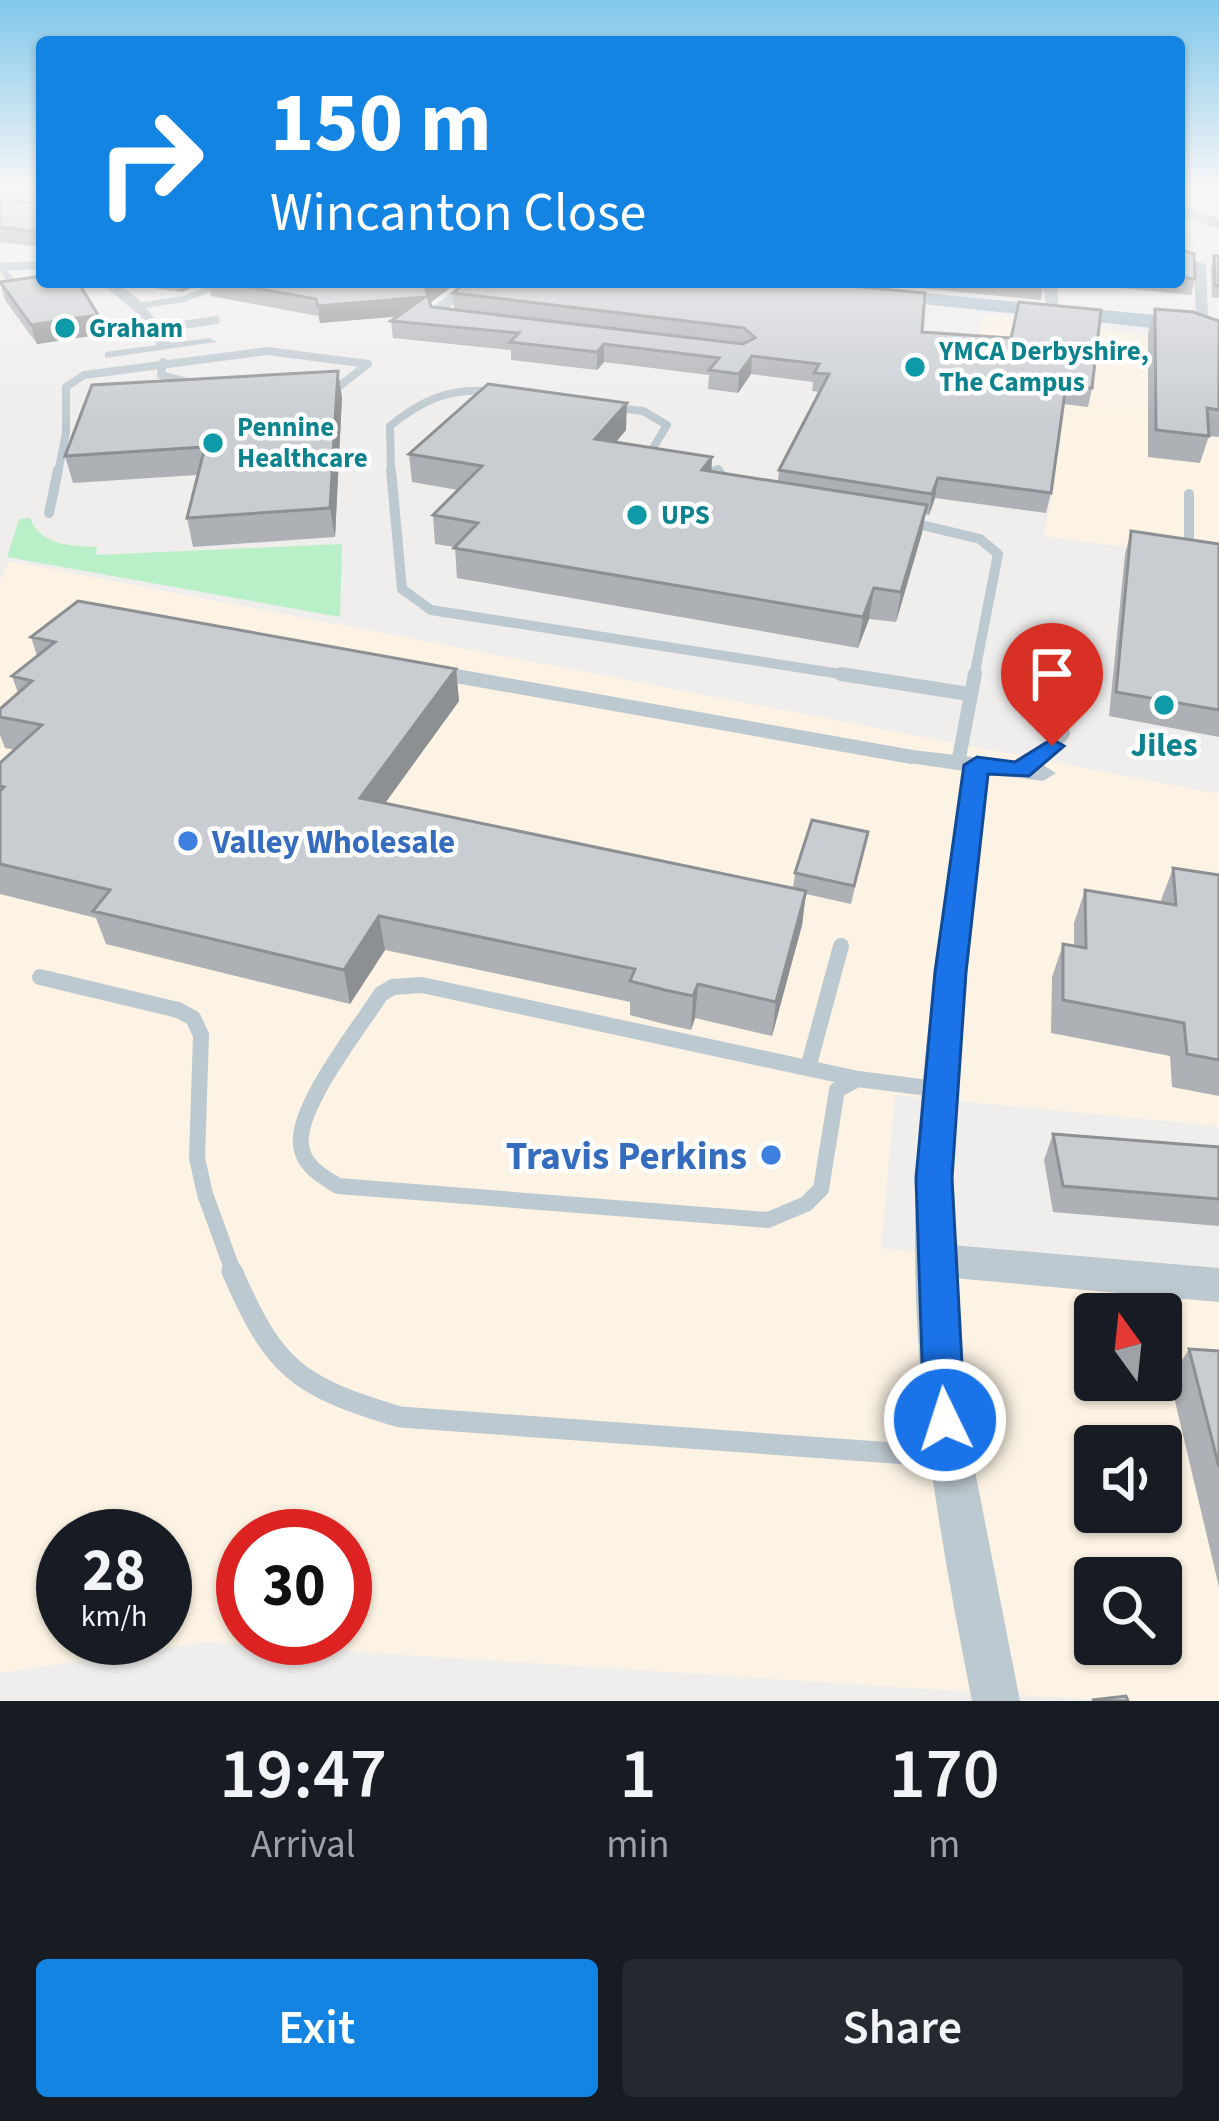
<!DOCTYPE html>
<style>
body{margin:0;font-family:"Source Sans 3",sans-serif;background:#242831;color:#f1f3f6;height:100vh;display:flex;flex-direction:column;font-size:45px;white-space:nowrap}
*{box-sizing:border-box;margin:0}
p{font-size:39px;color:#9ea1a6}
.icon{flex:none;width:66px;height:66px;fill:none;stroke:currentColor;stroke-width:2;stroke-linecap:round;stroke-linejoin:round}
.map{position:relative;height:1701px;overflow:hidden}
.drawer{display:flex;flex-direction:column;background:#171b24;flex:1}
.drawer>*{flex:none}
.banner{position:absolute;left:36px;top:36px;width:1149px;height:252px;border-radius:12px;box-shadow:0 3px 9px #0004;background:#1484e3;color:#fff;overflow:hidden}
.needle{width:78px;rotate:345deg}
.controls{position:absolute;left:1074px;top:1293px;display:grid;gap:24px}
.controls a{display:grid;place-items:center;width:108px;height:108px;border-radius:12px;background:#171b24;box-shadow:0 3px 9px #0004;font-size:60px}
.speed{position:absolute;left:36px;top:1509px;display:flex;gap:24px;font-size:60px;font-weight:700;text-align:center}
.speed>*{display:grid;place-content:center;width:156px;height:156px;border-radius:50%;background:#171b24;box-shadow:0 3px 9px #0004;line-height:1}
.speed small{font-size:30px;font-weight:400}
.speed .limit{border:18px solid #d22;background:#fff;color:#111}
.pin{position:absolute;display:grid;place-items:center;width:102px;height:102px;color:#fff;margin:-123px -51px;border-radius:50% 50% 50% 0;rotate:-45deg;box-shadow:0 0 12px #0007}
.pin .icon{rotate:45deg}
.me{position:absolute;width:132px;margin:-66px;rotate:356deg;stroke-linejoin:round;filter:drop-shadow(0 0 9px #0008)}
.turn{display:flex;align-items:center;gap:42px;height:252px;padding:0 36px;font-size:54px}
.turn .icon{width:156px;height:156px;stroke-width:2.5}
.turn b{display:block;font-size:84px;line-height:102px}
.eta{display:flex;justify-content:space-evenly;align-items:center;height:204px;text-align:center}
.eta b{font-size:72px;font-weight:600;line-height:84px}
.button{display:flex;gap:24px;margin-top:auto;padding:24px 36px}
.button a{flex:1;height:138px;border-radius:12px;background:#1484e3;color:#fff;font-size:48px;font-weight:600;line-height:138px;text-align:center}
.button a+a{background:#242831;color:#f1f3f6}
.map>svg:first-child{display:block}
.commercial{fill:#fcf3e4;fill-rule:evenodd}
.green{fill:#b9f0c8}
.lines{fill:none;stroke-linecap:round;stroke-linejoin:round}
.path{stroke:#70ce96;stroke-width:3;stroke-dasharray:4.5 3;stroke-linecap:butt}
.service-far5{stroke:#bdc9d0;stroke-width:6}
.service-far4{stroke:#bdc9d0;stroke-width:8}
.service-far3{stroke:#bdc9d0;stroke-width:10}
.service-far2{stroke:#bdc9d0;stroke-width:14}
.service-far1{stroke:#bdc9d0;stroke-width:16}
.service{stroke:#bdc9d0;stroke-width:21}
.minor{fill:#bdc9d0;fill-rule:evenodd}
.primary{fill:#abc0cd;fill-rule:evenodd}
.wall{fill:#adb0b5}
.shaded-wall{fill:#8d9093}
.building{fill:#c9cdd2;stroke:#8d9093;stroke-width:3}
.route{fill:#1a73e8;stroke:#114b97;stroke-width:3}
.culture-dot{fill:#0f9aa8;stroke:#fff;stroke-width:4.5}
.shop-dot{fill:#3f7fe0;stroke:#fff;stroke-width:4.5}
.labels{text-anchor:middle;stroke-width:9;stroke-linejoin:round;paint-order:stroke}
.far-culture-label{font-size:27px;font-weight:bold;fill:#0d838f;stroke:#fff;text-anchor:start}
.culture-label{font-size:33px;font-weight:bold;fill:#0d838f;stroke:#fff}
.shop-label{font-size:33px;font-weight:bold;fill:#366cbe;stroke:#fff;text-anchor:start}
.near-shop-label{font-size:39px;font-weight:bold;fill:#366cbe;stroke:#fff;text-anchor:end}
</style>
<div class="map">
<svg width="1219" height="1701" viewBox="0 0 1219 1701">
<rect width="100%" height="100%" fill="#f0eded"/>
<!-- commercial -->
<path class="commercial" d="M990 315 1219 345V560L1044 536 1061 438 961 426 981 319Z
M9 561 1219 794V1126L895 1095 881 1248 1219 1284V1701H1114L206 1642 0 1673V581ZM1095 1314H1161V1380H1095ZM1095 1446H1161V1512H1095ZM63 1536H165V1638H63ZM243 1536H345V1638H243ZM1095 1578H1161V1644H1095Z"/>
<!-- green -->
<path class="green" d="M30 518C41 546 71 546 97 547L96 555 342 544 340 617 7 557 19 519Z"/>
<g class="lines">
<!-- path -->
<path class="path" d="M102 332 128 328"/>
<!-- service-far5 -->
<path class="service-far5" d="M6 266 3 271 19 289
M138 306 184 299 227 282"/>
<!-- service-far4 -->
<path class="service-far4" d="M157 329 216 320
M163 362 161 375 195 384
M610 407 643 411 667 425 647 458
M693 465 721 473
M58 473 66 433V387L84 375 267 351 368 364 333 391
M391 473 390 426C426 397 453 387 499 392"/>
<!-- service-far3 -->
<path class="service-far3" d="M391 470 402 589 431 610 860 677
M718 470 728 489
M1189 494V547
M49 513 58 470
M909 522 980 539 998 554 974 677
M440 673 462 677"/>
<!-- service-far2 -->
<path class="service-far2" d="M445 674 912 757
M841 674 969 694
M958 763 975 674
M1020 770 1043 757 1063 733"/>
<!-- service-far1 -->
<path class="service-far1" d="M40 977 178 1010 193 1018 201 1035 197 1158 205 1194 234 1274
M422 985 858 1079 837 1090 821 1189 806 1204 768 1220 338 1186C322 1176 303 1166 301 1145 296 1107 360 1027 381 994L393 987Z
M808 1068 841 946
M858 1079 936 1089"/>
<!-- service -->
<path class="service" d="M232 1271C275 1370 297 1386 400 1417L948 1457"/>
<!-- minor -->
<path class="minor" d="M1179 253 1206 265 1208 318 1196 315 1194 267 1179 261Z
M42 261V269L0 271V263Z
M100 282C133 282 154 317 170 343L210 338 217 342 105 358V352L157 345 139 315Z
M466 282H481L445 311 468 319V325L430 315V309Z
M1043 282H1057L1059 316 1047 313Z
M912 750 1043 765 1056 773 1043 781 988 774 957 1072 951 1245 1219 1268V1302L953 1278 969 1440 1020 1701H972C942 1549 914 1396 915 1241 915 1084 941 926 964 771L903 762 900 757 903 752Z"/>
<!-- primary -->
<path class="primary" d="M1179 204 1219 218V229L1179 215Z
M871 288 1219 321V335L864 298V290Z"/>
</g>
<!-- wall -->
<path class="wall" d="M0 187H42V247L0 242V199L41 204V200L0 195Z
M1179 249 1195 279 1191 295 1062 282H1179Z
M1214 256H1219V298L1212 297 1211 268Z
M0 282 98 315 103 334 37 344 5 300Z
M131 282H207L181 292 132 285Z
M209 282H458L430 303 431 307 454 310 453 293 922 332 1092 388 1088 407 1063 404 1051 493 1046 513 935 498 929 515 925 514 922 533 896 622 869 619 858 648 457 578 455 547 435 544 433 515 458 490 412 482 409 454 626 430 616 442 711 472 778 482 779 470 820 392 812 391 813 382 751 374 738 393 708 389 709 375 604 362 597 370 511 360V350L393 338 391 321 398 316 320 323 318 316 211 296Z
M856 282H1044L1041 300Z
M1155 309 1219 321V437L1209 436 1200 463 1148 457V333Z
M342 397 335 537 193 547 187 518 197 475 73 483 65 456Z
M1131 531 1219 544V737L1109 716 1125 554Z
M31 637 456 669 459 701 385 803 793 888 795 873 868 832 851 904 806 894 802 925 772 1036 695 1018 691 1030 664 1024 630 1015V1002L385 950 350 1004 106 944 96 918 0 894V763L15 750 5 748 0 735V709L18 693 12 676 37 656Z
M1173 868 1219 875V1096L1172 1087 1170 1056 1051 1033 1052 977 1063 944 1074 946V923L1085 890 1160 903Z
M1053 1134 1219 1147V1226L1053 1212 1044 1160Z
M1189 1349 1219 1351V1587L1170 1380Z"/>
<!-- shaded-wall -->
<path class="shaded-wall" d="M179 282H207L181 292Z
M435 282H458L427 305 426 289Z
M425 297 426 314 320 323 318 306Z
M98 315 103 334 37 344 31 325Z
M604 344V362L597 370V352Z
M752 356 751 374 738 393 739 374Z
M338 371 342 397 335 537 330 508Z
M627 403 626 430 595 467V439Z
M712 457 711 484 702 470Z
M938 478 935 498 929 515 932 494Z
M927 505 922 533 896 622 901 592Z
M874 588 869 619 858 648 863 617Z
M456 669 459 701 365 831 360 798Z
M806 891 802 925 772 1036 776 1002Z
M379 916 385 950 350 1004 344 970Z
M698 984 695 1018 691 1030 693 996Z"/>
<!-- building -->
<path class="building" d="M39 187H42V232L0 227V199L41 204Z
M1179 249 1194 254 1195 279 1179 277Z
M1214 256H1219V286L1215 285Z
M42 276V282H78L98 315 31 325 0 282Z
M222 282H435L426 289 431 307 743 344 755 338 744 328 453 293 466 282H809L925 293 922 332 1011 338 1019 302 1101 310 1092 388 1066 385 1051 493 938 478 932 494 779 470 829 374 814 373 819 364 752 356 739 374 709 370 719 358 604 344 597 352 510 342 519 333 391 321 425 297 318 306 316 299Z
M1155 309 1193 312 1219 321V410L1207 408 1209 436 1156 430Z
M338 371 330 508 187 518 205 447 65 456 92 385Z
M488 384 627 403 595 439 712 457 702 470 927 505 901 592 874 588 863 617 454 548 478 523 433 515 482 466 409 454Z
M1131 531 1219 544V710L1116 692Z
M78 601 456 669 360 798 806 891 776 1002 698 984 693 996 665 990 630 981 635 969 379 916 344 970 93 911 110 890 0 864V791L4 787 0 786V763L42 725 0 717V709L32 681 12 676 55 642 31 637Z
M812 820 868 832 854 886 795 873Z
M1173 868 1219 875V1060L1187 1054 1184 1023 1063 1000V944L1086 948 1085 890 1176 905Z
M1053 1134 1219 1147V1199L1063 1186Z
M1189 1349 1219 1351V1467Z
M1126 1696 1128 1701 1092 1700Z"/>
<!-- sky -->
<linearGradient id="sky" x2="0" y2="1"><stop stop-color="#80c7ea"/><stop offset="0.44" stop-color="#f8f7f7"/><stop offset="1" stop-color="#f8f7f7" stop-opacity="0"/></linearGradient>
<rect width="1219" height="425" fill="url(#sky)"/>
<!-- route -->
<path class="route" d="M1052 739 1064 746 1029 776 988 774 966 972 952 1178 965 1420 959 1434 945 1440 930 1434 924 1420 916 1178 935 972 964 765 977 757 1015 762Z"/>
<!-- markers -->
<g class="culture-dot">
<circle cx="65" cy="328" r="12"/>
<circle cx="915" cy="367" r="12"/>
<circle cx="213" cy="443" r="12"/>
<circle cx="637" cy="515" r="12"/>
<circle cx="1164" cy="705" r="12"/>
</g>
<g class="shop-dot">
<circle cx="188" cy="841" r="12"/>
<circle cx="771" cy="1155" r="12"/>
</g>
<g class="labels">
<!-- far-culture labels -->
<g class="far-culture-label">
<text x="89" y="337">Graham</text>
<text x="939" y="360">YMCA Derbyshire,<tspan x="939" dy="31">The Campus</tspan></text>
<text x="237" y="436">Pennine<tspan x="237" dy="31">Healthcare</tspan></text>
<text x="661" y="524">UPS</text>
</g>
<!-- culture labels -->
<g class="culture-label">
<text x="1164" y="756">Jiles</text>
</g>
<!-- shop labels -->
<g class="shop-label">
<text x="212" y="853">Valley Wholesale</text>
</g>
<!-- near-shop labels -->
<g class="near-shop-label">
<text x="747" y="1169">Travis Perkins</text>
</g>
</g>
</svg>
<div class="controls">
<a><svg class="needle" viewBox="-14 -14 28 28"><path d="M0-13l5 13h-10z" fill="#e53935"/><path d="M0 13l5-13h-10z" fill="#9ea1a6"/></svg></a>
<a><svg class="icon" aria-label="sound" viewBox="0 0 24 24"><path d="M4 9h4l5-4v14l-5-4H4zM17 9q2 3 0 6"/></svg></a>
<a><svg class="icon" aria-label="search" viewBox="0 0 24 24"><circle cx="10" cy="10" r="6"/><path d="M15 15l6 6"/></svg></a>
</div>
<div class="speed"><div>28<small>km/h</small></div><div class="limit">30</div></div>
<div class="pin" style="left:1052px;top:746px;background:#d93025"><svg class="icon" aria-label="arrive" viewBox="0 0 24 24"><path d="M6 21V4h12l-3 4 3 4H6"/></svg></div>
<svg class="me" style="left:945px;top:1420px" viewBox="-20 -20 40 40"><circle r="17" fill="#1a73e8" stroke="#fff" stroke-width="3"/><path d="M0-11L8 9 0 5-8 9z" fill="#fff"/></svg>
<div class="banner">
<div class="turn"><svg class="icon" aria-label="right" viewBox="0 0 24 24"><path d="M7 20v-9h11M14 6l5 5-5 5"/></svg><div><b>150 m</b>Wincanton Close</div></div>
</div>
</div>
<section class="drawer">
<div class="eta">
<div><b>19:47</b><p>Arrival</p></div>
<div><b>1</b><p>min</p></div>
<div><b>170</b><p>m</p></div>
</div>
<div class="button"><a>Exit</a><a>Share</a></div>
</section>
